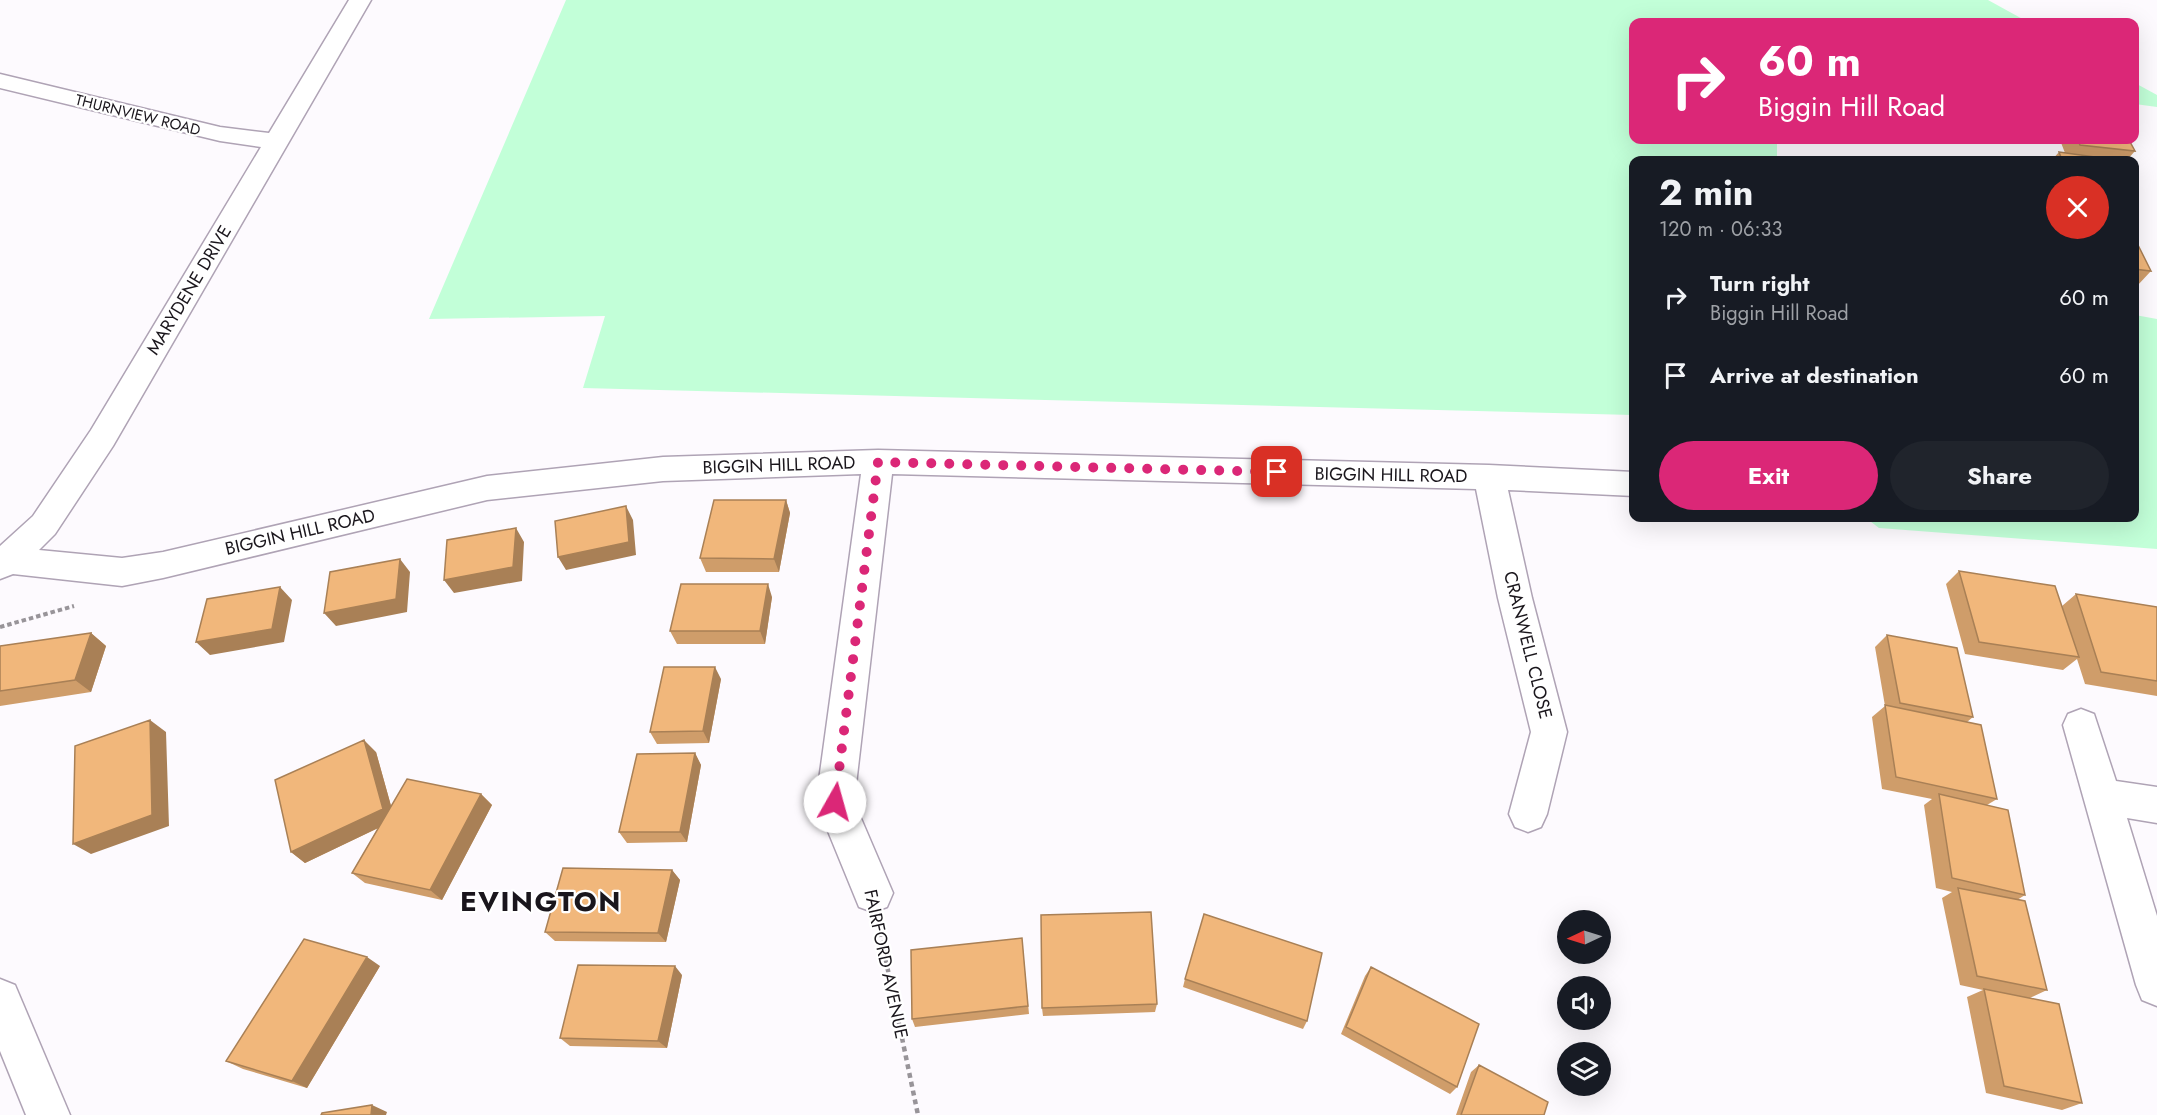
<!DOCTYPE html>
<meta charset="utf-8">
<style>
body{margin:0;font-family:Jost,sans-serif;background:#20242c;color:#f1f3f6;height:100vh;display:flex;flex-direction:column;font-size:22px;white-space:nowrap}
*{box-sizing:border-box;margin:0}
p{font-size:20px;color:#9ea1a6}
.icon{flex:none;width:33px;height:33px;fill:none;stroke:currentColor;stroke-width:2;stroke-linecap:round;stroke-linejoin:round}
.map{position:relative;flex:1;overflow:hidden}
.sheet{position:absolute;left:1629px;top:156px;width:510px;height:366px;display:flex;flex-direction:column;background:#171b24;border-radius:12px;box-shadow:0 6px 24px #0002}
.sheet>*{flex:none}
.guide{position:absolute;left:1629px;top:18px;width:510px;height:126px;border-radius:12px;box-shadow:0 6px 24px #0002;background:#db2777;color:#fff;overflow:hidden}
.needle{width:39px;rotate:266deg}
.tools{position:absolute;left:1557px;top:910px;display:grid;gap:12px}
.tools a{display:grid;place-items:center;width:54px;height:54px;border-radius:50%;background:#171b24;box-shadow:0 6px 24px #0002;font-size:30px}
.pin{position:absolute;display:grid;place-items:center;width:51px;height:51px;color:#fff;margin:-26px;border-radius:12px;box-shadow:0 3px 9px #0006}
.me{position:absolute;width:66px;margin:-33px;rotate:7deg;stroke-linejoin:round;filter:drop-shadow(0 0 4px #0008)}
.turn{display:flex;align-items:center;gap:21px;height:126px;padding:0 30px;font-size:27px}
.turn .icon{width:78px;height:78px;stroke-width:2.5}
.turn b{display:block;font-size:42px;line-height:51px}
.round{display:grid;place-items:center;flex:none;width:63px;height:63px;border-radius:32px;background:#20242c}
.headline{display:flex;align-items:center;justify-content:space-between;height:102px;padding:0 30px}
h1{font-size:36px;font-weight:700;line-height:45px}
.primary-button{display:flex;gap:12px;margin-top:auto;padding:12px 30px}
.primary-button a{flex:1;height:69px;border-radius:36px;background:#db2777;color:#fff;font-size:24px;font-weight:700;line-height:69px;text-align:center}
.primary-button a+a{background:#20242c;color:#f1f3f6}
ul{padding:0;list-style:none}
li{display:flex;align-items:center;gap:18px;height:78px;padding:0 30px}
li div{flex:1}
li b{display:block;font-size:22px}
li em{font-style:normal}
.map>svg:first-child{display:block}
.green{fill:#c2ffd8}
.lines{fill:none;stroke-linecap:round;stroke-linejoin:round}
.minor-casing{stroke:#afa3b5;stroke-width:3}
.major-casing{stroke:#afa3b5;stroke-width:3}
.path-far1{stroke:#989499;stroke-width:4;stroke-dasharray:4.5 3;stroke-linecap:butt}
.path{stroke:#989499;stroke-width:4.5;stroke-dasharray:5 4;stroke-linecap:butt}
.minor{fill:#fff;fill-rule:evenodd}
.major{fill:#fff;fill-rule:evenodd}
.wall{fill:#cf9d6a}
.shaded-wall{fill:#a98056}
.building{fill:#f1b77b;stroke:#a98056;stroke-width:1.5}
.route{stroke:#db2777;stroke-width:10;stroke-dasharray:0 18}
.labels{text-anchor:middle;stroke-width:4.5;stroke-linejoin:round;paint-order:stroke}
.far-street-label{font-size:15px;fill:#1a161c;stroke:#fff}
.street-label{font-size:18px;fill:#1a161c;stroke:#fff}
.near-district-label{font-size:28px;font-weight:bold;letter-spacing:1.5px;fill:#1a161c;stroke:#fff}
</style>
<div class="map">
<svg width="2157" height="1115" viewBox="0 0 2157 1115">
<rect width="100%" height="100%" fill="#fdfafe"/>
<!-- green -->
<path class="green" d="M566 0H1988L2028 22H1634V140H1777V160H1634L1633 415 583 388 605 316 429 319Z
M2135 83 2157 95V107L2135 104Z
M2135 315 2157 319V549L1879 528 1866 518H2134Z"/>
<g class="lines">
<!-- minor casing -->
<g class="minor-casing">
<path id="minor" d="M349 0H371L113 446 55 534 39 550 122 558 163 552 487 476 663 457 878 450 1489 465 1634 472V496L1508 490 1532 598 1567 732 1547 814 1541 827 1528 832 1515 827 1509 814 1531 732 1498 598 1476 489 892 474 854 802 893 893 887 907 873 912 859 907 816 802 861 474 663 481 487 500 163 578 122 586 13 574 0 579V546L33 516 91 430 261 147 220 141 0 88V74L220 127 269 133Z
M2081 709 2094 714 2116 781 2157 787V823L2127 818 2157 916V1006L2142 1000 2136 985 2063 725 2068 714Z"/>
</g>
<!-- major casing -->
<g class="major-casing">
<path id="major" d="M0 979 15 985 70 1115H26L0 1051Z"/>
</g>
<!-- path-far1 -->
<path class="path-far1" d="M0 627 74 606"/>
<!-- path -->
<path class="path" d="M880 932 918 1115"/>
<!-- minor -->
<use href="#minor" class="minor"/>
<!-- major -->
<use href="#major" class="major"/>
</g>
<!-- wall -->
<path class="wall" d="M2060 140H2129L2135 151 2127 160H2052L2059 152 2065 153Z
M2134 237 2151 271 2137 286H2134Z
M786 500 790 513 779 572H706L700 558Z
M1959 571 2062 606 2076 594 2157 607V696L2085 684 2077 659 2063 670 1965 654 1946 584Z
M772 597 765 644H677L670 631Z
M91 633 106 646 91 692 0 706V646Z
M1887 635 1973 717 1967 722 1997 799 1987 805 2025 895 2017 900 2047 990 2030 998 2082 1103 2062 1110 1986 1093 1967 997 1983 990 1960 985 1942 898 1952 892 1936 888 1924 805 1932 799 1882 789 1872 717 1885 706 1875 647Z
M721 679 709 743 657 744 650 732Z
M376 752 391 806 481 794 492 805 442 900 365 883 352 873 378 828 305 863 291 852Z
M695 753 701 765 687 842 627 843 619 832Z
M672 870 680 880 666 942 555 941 545 932Z
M1022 938 1029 1014 915 1027 912 1019Z
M380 966 307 1088 243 1069 226 1061Z
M1371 967 1457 1087 1450 1094 1341 1034 1365 976Z
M682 975 667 1048 570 1046 560 1038Z
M1185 979 1307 1021 1303 1029 1183 987Z
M1157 1004 1155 1012 1043 1016 1042 1008Z
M1479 1065 1544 1115H1456L1471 1072Z"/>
<!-- shaded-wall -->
<path class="shaded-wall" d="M786 500 790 513 779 572 774 559Z
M626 506 633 520 636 555 566 570 558 557Z
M516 528 524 542 522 581 454 593 444 580Z
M400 559 410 572 407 612 336 626 324 613Z
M768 584 772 597 765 644 760 631Z
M280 587 292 600 284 642 210 655 196 642Z
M91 633 106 646 91 692 75 680Z
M715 667 721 679 709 743 703 731Z
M150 720 166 732 169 826 91 854 73 844Z
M364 740 376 752 395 820 305 863 291 852Z
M695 753 701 765 687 842 680 832Z
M481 794 492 805 442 900 430 890Z
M672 870 680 880 666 942 658 933Z
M367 957 380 966 307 1088 292 1081Z
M675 966 682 975 667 1048 658 1041Z
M372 1105 387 1112 386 1115H371Z"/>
<!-- building -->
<path class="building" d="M2078 140H2129L2135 151 2080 145Z
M2059 152 2109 159 2110 160H2062Z
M2134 237 2151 271 2134 269Z
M714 500H786L774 559 700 558Z
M626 506 629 542 558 557 555 521Z
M516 528 513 567 444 580 447 540Z
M400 559 396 599 324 613 330 572Z
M1959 571 2055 586 2079 657 1979 642Z
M681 584H768L760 631H670Z
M280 587 272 629 196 642 207 599Z
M2076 594 2157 607V681L2101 672Z
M91 633 75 680 0 691V646Z
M1887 635 1957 648 1973 717 1900 703Z
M664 667H715L703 731 650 732Z
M1885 705 1981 725 1997 799 1896 777Z
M150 720 152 815 73 844 75 746Z
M364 740 383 809 291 852 275 780Z
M695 753 680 832H619L637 754Z
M407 779 481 794 430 890 352 873Z
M1939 794 2008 810 2025 895 1952 878Z
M563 868 672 870 658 933 545 932Z
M1958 888 2025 901 2047 990 1977 976Z
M1151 912 1157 1004 1042 1008 1041 915Z
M1204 914 1322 953 1307 1021 1185 979Z
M1022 938 1028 1006 912 1019 911 950Z
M304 939 367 957 292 1081 226 1061Z
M578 965 675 966 658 1041 560 1038Z
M1371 967 1479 1024 1457 1087 1346 1027Z
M1984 989 2059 1004 2082 1103 2004 1086Z
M1479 1065 1548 1102 1544 1115H1461Z
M372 1105 371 1115H321L322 1113Z"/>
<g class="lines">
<!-- route -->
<path class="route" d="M835 802 878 462 1277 472"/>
</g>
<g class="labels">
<!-- far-street labels -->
<g class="far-street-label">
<text transform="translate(138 115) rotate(14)" y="5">THURNVIEW ROAD</text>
</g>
<!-- street labels -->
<g class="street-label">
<text transform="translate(189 290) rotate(-59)" y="6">MARYDENE DRIVE</text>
<text transform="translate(779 465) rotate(-2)" y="6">BIGGIN HILL ROAD</text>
<text transform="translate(1391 475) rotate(1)" y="6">BIGGIN HILL ROAD</text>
<text transform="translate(300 532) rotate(-13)" y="6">BIGGIN HILL ROAD</text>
<text transform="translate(1528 645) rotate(76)" y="6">CRANWELL CLOSE</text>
<text transform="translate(886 964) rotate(78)" y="6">FAIRFORD AVENUE</text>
</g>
<!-- near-district labels -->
<g class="near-district-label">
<text x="541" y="911">EVINGTON</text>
</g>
</g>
</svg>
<div class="tools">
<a><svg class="needle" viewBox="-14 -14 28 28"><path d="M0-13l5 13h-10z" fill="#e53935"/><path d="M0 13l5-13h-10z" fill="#9ea1a6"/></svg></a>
<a><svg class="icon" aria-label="sound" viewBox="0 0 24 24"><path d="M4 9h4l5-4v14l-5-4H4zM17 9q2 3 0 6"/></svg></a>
<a><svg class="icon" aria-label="layers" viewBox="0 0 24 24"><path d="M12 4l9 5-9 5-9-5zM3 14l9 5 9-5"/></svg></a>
</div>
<div class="pin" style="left:1277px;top:472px;background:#d93025"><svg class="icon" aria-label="arrive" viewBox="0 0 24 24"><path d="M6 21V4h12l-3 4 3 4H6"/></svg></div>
<svg class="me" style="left:835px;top:802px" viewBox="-20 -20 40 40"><circle r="19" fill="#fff"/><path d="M0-13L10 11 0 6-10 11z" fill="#db2777"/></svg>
<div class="guide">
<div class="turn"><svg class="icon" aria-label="right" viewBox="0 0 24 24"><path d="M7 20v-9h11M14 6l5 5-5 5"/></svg><div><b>60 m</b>Biggin Hill Road</div></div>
</div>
<section class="sheet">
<div class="headline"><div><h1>2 min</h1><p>120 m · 06:33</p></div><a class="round" style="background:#d93025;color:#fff"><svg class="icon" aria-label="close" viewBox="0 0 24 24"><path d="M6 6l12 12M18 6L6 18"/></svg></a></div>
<ul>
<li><svg class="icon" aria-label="right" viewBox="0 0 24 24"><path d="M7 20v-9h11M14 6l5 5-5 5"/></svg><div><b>Turn right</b><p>Biggin Hill Road</p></div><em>60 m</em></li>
<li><svg class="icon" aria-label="arrive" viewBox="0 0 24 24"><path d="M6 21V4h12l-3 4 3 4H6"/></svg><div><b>Arrive at destination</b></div><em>60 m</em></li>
</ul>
<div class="primary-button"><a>Exit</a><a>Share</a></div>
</section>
</div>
